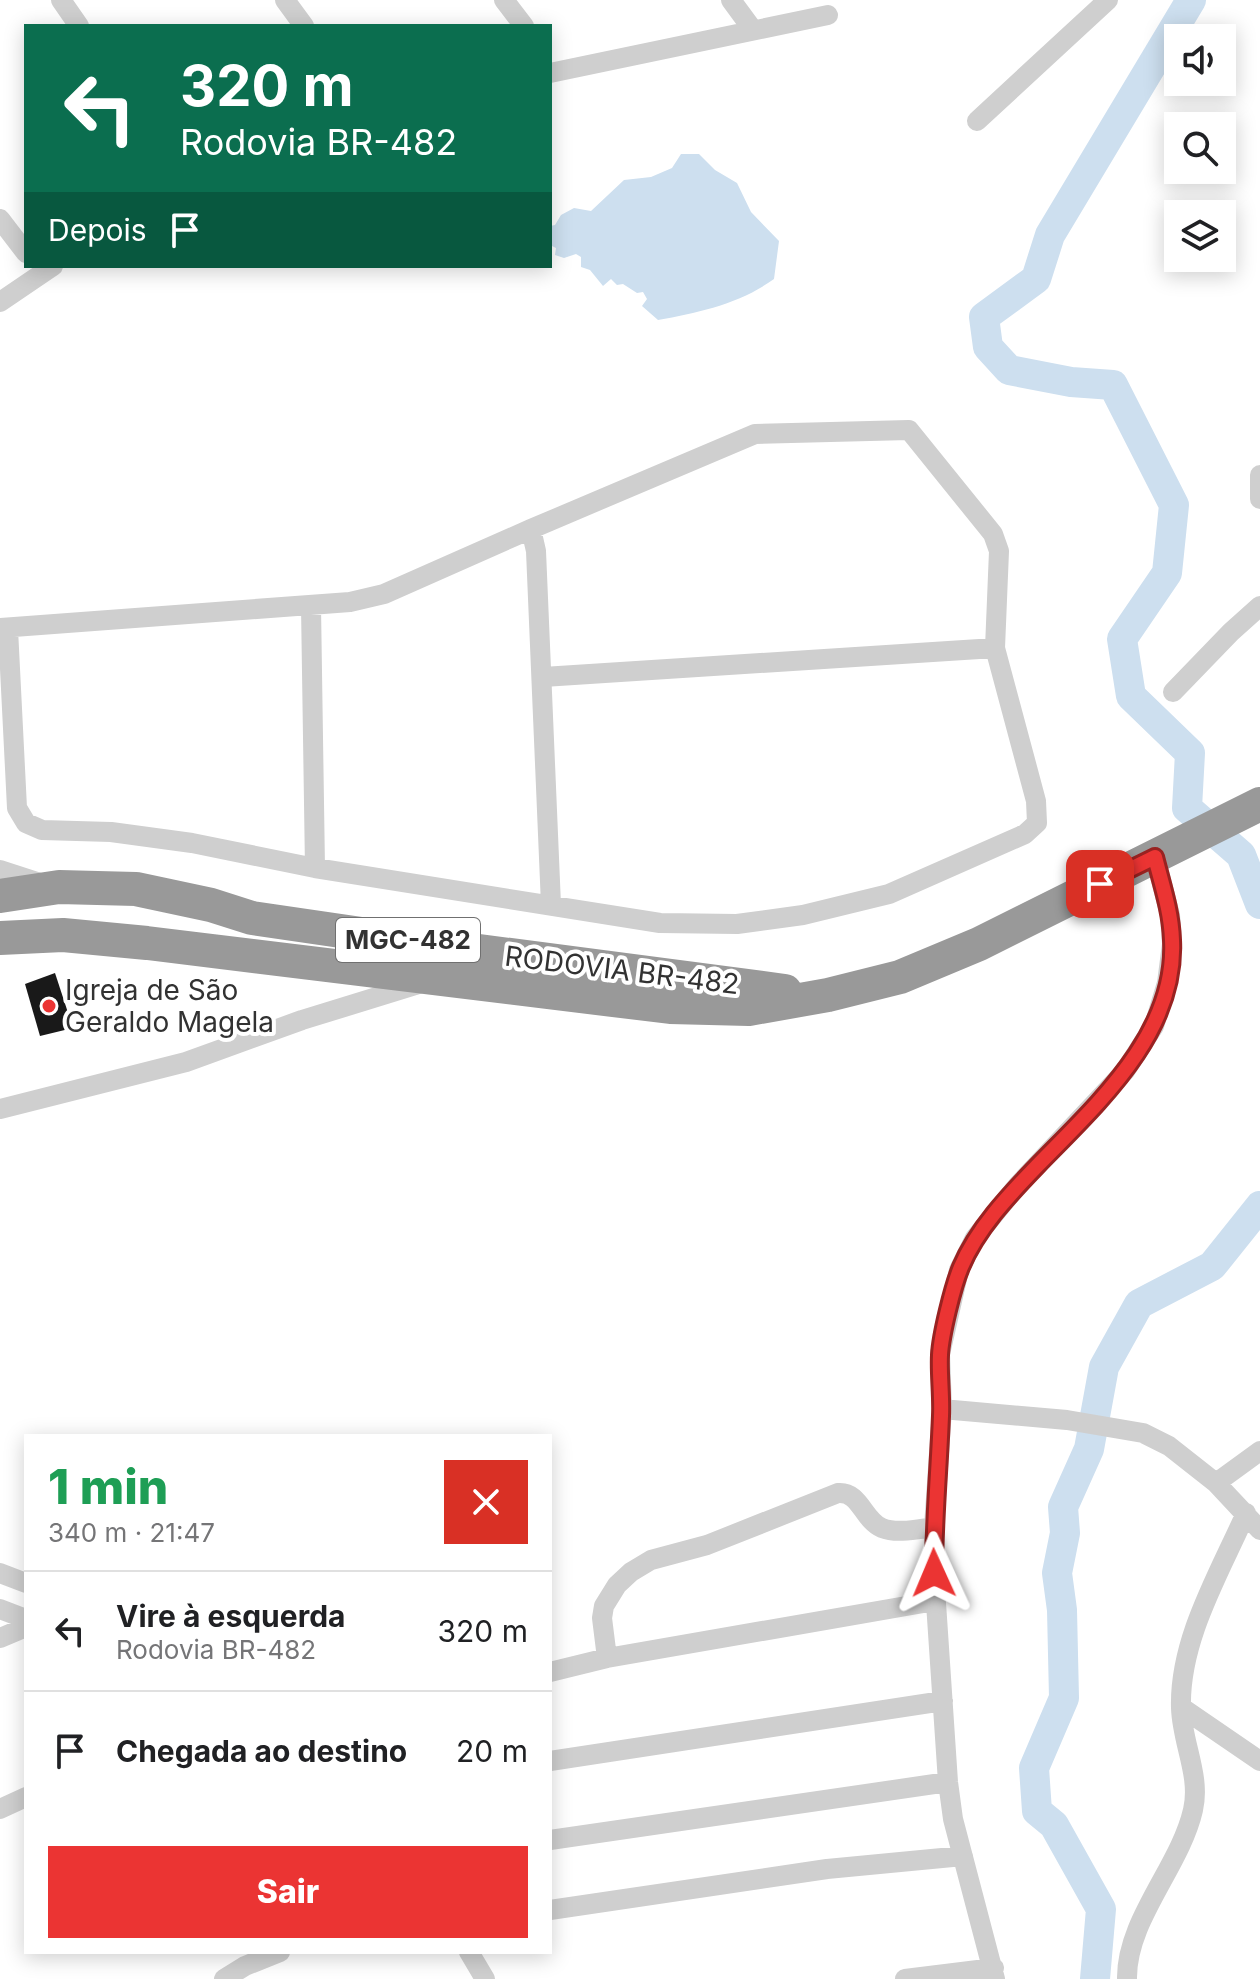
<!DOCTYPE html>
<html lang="pt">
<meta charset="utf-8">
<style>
body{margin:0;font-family:Inter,sans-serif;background:#f2f2f2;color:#202124;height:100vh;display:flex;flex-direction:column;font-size:30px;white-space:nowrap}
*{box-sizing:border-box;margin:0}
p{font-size:26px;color:#757577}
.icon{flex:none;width:44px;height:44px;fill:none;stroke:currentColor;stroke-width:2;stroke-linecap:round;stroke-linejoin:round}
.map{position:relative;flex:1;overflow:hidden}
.drawer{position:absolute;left:24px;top:1434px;width:528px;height:520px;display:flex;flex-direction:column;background:#fff;border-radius:0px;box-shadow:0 4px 20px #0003}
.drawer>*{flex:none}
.banner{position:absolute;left:24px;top:24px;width:528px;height:244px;border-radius:0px;box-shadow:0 4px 20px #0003;background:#0b6e4f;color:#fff;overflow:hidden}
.fabs{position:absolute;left:1164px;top:24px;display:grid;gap:16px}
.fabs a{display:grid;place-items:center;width:72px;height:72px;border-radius:0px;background:#fff;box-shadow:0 4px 20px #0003;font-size:40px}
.pin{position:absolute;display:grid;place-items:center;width:68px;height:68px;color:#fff;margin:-34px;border-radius:16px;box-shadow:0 4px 12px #0006}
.me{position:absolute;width:88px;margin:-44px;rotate:359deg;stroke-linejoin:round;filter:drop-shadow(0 0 6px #0008)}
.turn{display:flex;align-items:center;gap:28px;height:168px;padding:0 24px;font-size:36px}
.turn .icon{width:104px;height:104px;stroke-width:2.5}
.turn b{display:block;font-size:56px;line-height:68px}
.then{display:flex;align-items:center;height:76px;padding:0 24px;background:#0003;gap:16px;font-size:30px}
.round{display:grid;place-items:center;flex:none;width:84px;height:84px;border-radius:0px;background:#f2f2f2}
.head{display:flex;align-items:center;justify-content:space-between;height:136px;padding:0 24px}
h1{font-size:48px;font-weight:800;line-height:60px;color:#1e9e55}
.primary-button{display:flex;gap:16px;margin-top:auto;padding:16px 24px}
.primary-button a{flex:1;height:92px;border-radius:0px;background:#eb3433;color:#fff;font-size:32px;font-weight:800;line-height:92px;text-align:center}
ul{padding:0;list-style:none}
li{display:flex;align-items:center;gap:24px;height:120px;padding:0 24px;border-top:2px solid #e0e0e0}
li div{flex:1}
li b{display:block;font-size:30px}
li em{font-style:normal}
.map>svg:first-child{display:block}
.water{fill:#cddfef}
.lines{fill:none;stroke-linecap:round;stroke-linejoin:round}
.river{stroke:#cddfef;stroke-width:30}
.building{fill:#191919}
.street{stroke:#cfcfcf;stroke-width:20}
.highway{stroke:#999;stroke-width:34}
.route-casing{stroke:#992221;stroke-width:20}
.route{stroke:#eb3433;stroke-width:14}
.poi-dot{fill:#eb3433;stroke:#fff;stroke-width:3}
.labels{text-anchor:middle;stroke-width:8;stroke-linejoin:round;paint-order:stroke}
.shield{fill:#fff;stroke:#707070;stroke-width:2}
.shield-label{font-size:26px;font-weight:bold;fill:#323232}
.street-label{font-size:28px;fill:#323232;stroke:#fff}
.poi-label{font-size:28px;fill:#323232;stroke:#fff;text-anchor:start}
</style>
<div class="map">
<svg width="1260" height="1979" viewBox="0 0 1260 1979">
<rect width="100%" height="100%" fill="#fff"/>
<!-- water -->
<path class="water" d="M681 154H699L715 170 737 183 751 212 779 241 774 279C739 304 700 312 658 320L642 306 647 299 643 292 637 293 623 284 617 285 611 279 603 286 590 270 581 267V257L576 254 564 258 555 255 556 248 550 245V226L555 225 561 215 574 208 591 211 624 180 651 177 672 168Z"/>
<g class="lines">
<!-- river -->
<path class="river" d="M1191 0 1050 235 1036 279 984 317 988 347 1009 370 1071 382 1113 385 1174 505 1167 573 1122 639 1131 696 1190 753 1187 808 1241 855 1260 904
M1095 1979 1101 1909 1054 1825 1037 1811 1034 1768 1064 1698 1062 1610 1057 1573 1065 1533 1063 1507 1089 1449 1104 1367 1139 1304 1212 1266 1260 1206"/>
</g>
<!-- building -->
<path class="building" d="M55 973 73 1028 40 1036 25 984Z"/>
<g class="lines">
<!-- street -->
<path class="street" d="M61 0 79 26
M285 0 304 26
M504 0 524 26
M731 0 753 30
M550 73 828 15
M977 121 1108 0
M0 219 26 253
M0 302 53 266
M1260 475V499
M531 529 536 551 551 905
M311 606 315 868
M0 628 350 602 384 594 531 529 755 434 909 430 993 534 999 551 995 648 1036 801 1037 823 1025 834 889 894 803 915 737 924 660 923 315 868 192 843 111 832 42 830 26 823 17 808 8 629
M543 677 995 648
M1173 692 1231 632 1260 606
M0 870 40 883
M0 1109 186 1062 302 1020 422 983
M942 1409 1067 1420 1143 1433 1169 1446 1216 1483 1260 1530
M1216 1483 1260 1451
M0 1573 26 1583
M0 1609 26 1619
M0 1638 26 1627
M607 1658 602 1618 604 1606 617 1585 631 1572 651 1560 707 1545 838 1493C860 1491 863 1520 882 1528 897 1534 918 1529 934 1527
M550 1672 607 1658 935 1601
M1181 1707 1260 1761
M550 1761 943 1701
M0 1809 26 1797
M550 1840 948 1782
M550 1910 827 1869 963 1856
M469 1952 485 1979
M224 1979 245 1966 280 1952
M905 1979 994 1968
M995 1979 953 1819 948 1782 934 1573V1527L942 1409 940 1354 959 1270 975 1238 1018 1185 1125 1071 1154 1026 1167 983 1172 944 1170 915 1155 857
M1127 1979C1126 1920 1180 1867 1193 1810 1201 1776 1182 1743 1181 1708 1179 1640 1219 1574 1246 1513"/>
<!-- highway -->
<path class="highway" d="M0 896 59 887 136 889 211 905 252 918 464 949 785 991
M0 938 63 935 147 943 670 1007 749 1009 828 995 900 977 979 944 1260 804"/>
</g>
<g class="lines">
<!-- route casing -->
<g class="route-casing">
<path id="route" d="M934 1573C934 1520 939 1468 941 1416 942 1396 939 1375 940 1355 941 1335 953 1286 961 1267 977 1229 1008 1196 1037 1166 1096 1105 1177 1034 1172 940 1171 911 1162 885 1155 857L1100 884"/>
</g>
<!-- route -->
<use href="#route" class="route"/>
</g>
<!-- markers -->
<circle class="poi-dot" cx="49" cy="1006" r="8"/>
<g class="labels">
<!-- shield labels -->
<rect class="shield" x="336" y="918" width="144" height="44" rx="6"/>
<g class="shield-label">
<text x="408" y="949">MGC-482</text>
</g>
<!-- street labels -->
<g class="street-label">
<text transform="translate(622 970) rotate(7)" y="10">RODOVIA BR-482</text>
</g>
<!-- poi labels -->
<g class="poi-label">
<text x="65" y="1000">Igreja de São<tspan x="65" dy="32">Geraldo Magela</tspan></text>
</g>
</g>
</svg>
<div class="fabs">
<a><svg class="icon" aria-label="sound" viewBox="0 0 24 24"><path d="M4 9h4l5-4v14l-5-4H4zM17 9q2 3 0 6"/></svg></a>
<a><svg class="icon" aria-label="search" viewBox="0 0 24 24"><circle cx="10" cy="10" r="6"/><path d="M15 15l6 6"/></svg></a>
<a><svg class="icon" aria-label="layers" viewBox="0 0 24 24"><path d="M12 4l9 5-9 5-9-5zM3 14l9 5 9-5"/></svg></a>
</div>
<div class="pin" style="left:1100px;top:884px;background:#d93025"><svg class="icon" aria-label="arrive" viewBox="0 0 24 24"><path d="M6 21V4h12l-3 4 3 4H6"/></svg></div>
<svg class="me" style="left:934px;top:1573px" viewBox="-20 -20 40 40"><path d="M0-17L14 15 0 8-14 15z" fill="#eb3433" stroke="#fff" stroke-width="4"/></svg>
<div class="banner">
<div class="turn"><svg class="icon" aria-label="left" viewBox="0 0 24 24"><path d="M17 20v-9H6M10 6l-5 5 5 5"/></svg><div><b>320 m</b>Rodovia BR-482</div></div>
<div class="then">Depois<svg class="icon" aria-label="arrive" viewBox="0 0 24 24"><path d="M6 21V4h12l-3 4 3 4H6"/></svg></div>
</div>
<section class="drawer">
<div class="head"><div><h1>1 min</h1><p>340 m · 21:47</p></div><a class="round" style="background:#d93025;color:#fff"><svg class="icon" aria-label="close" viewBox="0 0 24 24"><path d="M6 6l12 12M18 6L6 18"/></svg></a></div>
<ul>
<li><svg class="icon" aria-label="left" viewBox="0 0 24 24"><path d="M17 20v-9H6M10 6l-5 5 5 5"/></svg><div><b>Vire à esquerda</b><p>Rodovia BR-482</p></div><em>320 m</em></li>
<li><svg class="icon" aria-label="arrive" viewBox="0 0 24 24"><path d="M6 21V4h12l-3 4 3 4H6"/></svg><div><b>Chegada ao destino</b></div><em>20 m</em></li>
</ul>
<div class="primary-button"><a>Sair</a></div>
</section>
</div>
